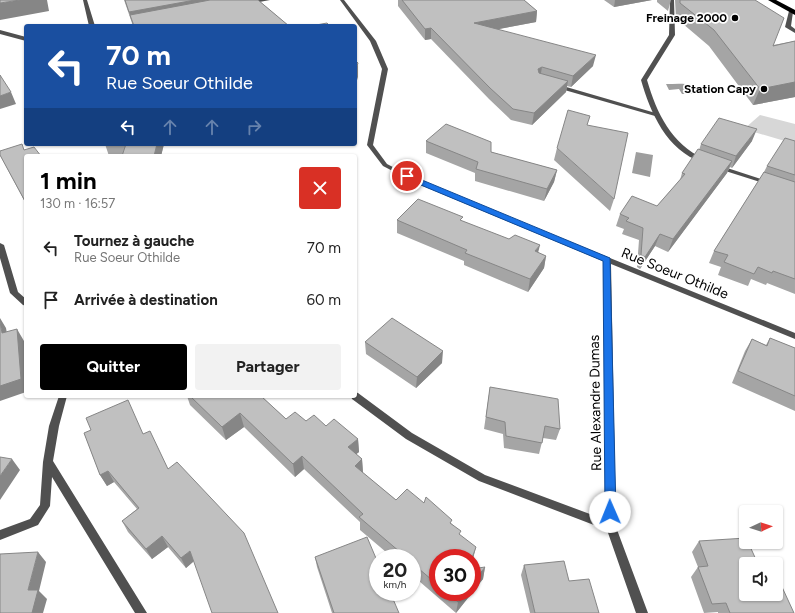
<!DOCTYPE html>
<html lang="fr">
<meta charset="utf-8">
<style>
body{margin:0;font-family:Figtree,sans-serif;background:#f2f2f2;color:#222;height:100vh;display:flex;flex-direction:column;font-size:15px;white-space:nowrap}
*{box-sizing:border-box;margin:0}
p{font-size:13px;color:#767676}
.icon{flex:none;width:22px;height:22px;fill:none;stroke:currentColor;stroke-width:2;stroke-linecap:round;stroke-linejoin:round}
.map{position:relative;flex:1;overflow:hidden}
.details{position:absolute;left:24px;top:154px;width:333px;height:244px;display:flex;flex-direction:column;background:#fff;border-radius:4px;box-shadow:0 1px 3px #0004}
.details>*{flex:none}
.guide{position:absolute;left:24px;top:24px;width:333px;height:122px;border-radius:4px;box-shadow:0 1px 3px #0004;background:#1a4fa0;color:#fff;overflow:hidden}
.needle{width:26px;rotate:86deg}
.tools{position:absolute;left:739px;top:505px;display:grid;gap:8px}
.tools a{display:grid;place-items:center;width:44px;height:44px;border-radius:4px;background:#fff;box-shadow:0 1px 3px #0004;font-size:20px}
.speed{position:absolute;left:369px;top:549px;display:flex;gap:8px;font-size:20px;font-weight:700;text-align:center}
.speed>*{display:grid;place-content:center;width:52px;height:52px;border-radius:50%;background:#fff;box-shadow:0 1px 3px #0004;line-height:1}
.speed small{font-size:10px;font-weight:400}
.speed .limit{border:6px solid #d22;background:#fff;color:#111}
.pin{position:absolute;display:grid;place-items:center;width:34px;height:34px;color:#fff;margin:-17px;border:2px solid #fff;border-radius:50%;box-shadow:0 1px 4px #0007}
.me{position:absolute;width:44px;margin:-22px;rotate:359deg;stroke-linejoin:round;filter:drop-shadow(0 0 3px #0008)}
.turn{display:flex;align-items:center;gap:14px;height:84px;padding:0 16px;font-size:18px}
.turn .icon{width:52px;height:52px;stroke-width:2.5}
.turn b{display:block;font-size:28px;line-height:34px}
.lanes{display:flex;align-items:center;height:38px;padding:0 16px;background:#0003;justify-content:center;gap:20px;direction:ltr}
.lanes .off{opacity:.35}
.round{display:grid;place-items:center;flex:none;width:42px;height:42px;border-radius:4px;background:#f2f2f2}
.summary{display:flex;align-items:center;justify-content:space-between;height:68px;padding:0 16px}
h1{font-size:24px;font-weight:700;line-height:30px;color:#000}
.cta{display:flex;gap:8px;margin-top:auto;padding:8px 16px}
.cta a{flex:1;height:46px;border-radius:4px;background:#000;color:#fff;font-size:16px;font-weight:700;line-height:46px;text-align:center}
.cta a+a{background:#f2f2f2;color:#222}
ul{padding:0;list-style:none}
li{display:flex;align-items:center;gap:12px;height:52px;padding:0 16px}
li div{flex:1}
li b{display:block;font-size:15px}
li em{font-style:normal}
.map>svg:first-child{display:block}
.green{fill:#d7d7d7}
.water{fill:#9e9e9e}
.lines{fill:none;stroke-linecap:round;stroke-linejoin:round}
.lane{fill:#505050;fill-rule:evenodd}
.street{fill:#505050;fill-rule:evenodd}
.primary{fill:#000;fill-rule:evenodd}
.wall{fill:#a5a5a5}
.shaded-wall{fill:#868686}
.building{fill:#c0c0c0;stroke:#868686}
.route{fill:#1a73e8;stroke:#114b97}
.poi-dot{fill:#000;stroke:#fff;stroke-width:1.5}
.labels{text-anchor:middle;stroke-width:3.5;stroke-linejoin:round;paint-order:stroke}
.far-poi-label{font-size:12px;font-weight:bold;fill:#000;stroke:#fff;text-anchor:end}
.street-label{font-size:14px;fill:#000;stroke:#fff}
</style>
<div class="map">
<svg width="795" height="613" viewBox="0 0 795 613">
<rect width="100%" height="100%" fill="#fff"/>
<!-- green -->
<path class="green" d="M760 115 795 124V144L744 129Z"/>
<!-- water -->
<path class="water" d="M666 84C680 84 693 81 702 94H682L679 89 669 90Z
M636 152 653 155 650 177 632 173Z"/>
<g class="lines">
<!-- lane -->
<path class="lane" d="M789 11 793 12 791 26 795 29V33L785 27Z
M556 84 659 114 660 115 657 117 655 116 554 87 553 86Z"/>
<!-- street -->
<path class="street" d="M83 0H87L95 26H89Z
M259 0H270L249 4 247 3Z
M340 0H344L376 41 388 69 373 145 387 164 420 181 795 333V339L611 264 616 527 648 613H636L607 530 479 481 406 439 352 399 351 396H355V392L358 393 412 433 485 475 606 520 603 261 416 183 383 166 367 145 382 69 370 41Z
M670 0H674L675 35 647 80C657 114 671 143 704 159L705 160 702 162C667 151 650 112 641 80L669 35Z
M143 21 145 22V24L135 26H124Z
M0 30 26 37V41L0 34Z
M718 165 770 182 771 183 770 184H766L716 168 715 167Z
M0 243 4 245 18 292 26 299V306L23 305 10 293 0 258Z
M59 396H67L59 426 53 461 147 613H135L52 477 50 506 38 525 0 540V530L30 519 40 505 43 462 49 426Z"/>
<!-- primary -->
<path class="primary" d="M768 0H776L795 10V15Z"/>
</g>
<!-- wall -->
<path class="wall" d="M124 0H258L289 26H133Z
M398 0H524L537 11 536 22 498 29 593 66 571 87 567 86 566 92 532 125 511 120 489 99 431 39 425 40 398 6Z
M604 0H652L614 7Z
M657 0H671L668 11 657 2Z
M675 0H755L773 45 795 41V97L753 105 709 46 676 18Z
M426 141 491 152 557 170 554 182 544 201 475 181V173L426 153Z
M752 141 732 168 730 167 727 173 668 252 655 246 640 269 637 267 639 240 622 234 624 229 616 226 620 214 657 206 680 180 682 173 699 150 701 144Z
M795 141V294L767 283 766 285 751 279 748 286 718 275 721 267 709 263 714 251 764 172 767 166Z
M105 144H164L161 156H109Z
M557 148 614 199 610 211 554 160Z
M24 149 26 156V204L0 155Z
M397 220 462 221 546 256 544 268 528 292 464 265V261L397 233Z
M770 338 795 348V411L732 383 745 351 752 339 766 345Z
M365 342 442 363 416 388 366 354Z
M490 387 560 429 556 440 543 438 539 454 504 448 503 434 484 429Z
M187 396H261L286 419 306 421 326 426 358 439 359 452 356 454 362 459 363 473 396 500 424 503 452 524 460 535 473 559 438 558V592H472L485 567 483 579 456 613 412 575V558H393L360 530V522L304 469 295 477 244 427 226 440 190 405Z
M84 433 193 562 186 568 168 547 152 559 128 532 122 521 137 509 114 482 107 486 100 475Z
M699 541 746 594 794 613H718V612L704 613 691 577 698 567 692 552Z
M315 557 399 613H332L317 567Z
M524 565 569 581 599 613H530L521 575Z"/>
<!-- shaded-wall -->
<path class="shaded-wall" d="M20 0H47L49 11 0 20V3Z
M195 0H246L130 15 132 22 129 12Z
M615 0H652L614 7Z
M537 11 536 22 473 34 474 23Z
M431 28V39L425 40V29Z
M596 55 593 66 571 87 573 76Z
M358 63V77L355 87V72Z
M542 67 540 79 538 69Z
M568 81 566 92 532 125 534 113Z
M795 82V97L753 105 760 89Z
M11 92 16 104 0 109V96Z
M757 129 752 141 732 168 736 156Z
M157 144H164L161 156H154Z
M732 161 727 173 668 252 673 239Z
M557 170 554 182 544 201 547 189Z
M660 234 655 246 640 269 645 257Z
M540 245 537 257 535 251Z
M546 256 544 268 528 292 530 279Z
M0 318 6 328 9 345 2 333 0 322Z
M17 329 24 341 26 364V392L0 401V386Z
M443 351 442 363 416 388 417 377Z
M240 413 244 427 226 440 222 427Z
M358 439 359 452 349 460 348 447Z
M302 456 304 469 295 477 293 464Z
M12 459 20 470 0 500V476Z
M362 459 363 473 356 479 355 466Z
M108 471 114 482 107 486 100 475Z
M162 536 168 547 152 559 146 549Z
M476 547 472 563V558Z
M190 551 194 561 186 568 181 558Z
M38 552 46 562 39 591 47 599 43 613H32L28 590Z
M485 567 483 579 456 613 458 602 466 592H472V584Z"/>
<!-- building -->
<path class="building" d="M0 0H20L0 3Z
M125 0H195L129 12Z
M210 0H258L289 26H134L130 15Z
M402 0H524L537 11 474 23 596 55 573 76 542 67 538 69 539 73 568 81 534 113 513 109 490 88 431 28 425 29Z
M680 0H755L784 18 773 46 795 41V82L760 89 714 30 680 3Z
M327 23 330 26H311Z
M355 60 358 63 355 72Z
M0 75 11 92 0 96Z
M568 110 590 116 587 125 628 133 614 199 557 148Z
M719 118 757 129 736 156 701 144Z
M446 124 491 142V152L557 170 547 189 476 169 478 162 426 141Z
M785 138 795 141V175L767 166Z
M22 144 24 150 34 147 41 156H26V203L0 155V151Z
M126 144H157L154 156H122Z
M698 149 732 161 673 239 660 234 645 257 641 255 643 228 626 221 629 218 620 214 632 196 657 206 685 174 682 173Z
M764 172 795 182V279L773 271 772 273 758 267 754 274 724 262 728 255 714 251Z
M418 199 463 217 460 220 509 239 515 235 540 245 535 251 546 256 530 279 465 253 467 250 397 220Z
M392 318 443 351 417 377 365 342Z
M0 322 2 333 17 329 21 379 0 386Z
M770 338 795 348V396L738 371 752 339 767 346Z
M490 387 558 399 560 429 545 426 542 443 506 436 505 422 486 417Z
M190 396H261L286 419 295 412 306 421 314 415 326 426 334 419 358 439 348 447 362 459 355 466 396 500 407 489 424 503 426 497 452 520 450 523 461 531 459 534 476 547 472 558H438V585L412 563V558H407L359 517 363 514 302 456 293 464 240 413 222 427Z
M128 400 143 434 150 431 168 469 177 462 244 533 278 613H212L190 551 181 558 162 536 146 549 122 521 139 508 108 471 100 475 84 433 91 430 86 418Z
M0 457 12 459 0 476Z
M367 537 378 563V592H390L399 613H334L315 557Z
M746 538V542H748L758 564H746V594H776V587H782L794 613H730L726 603 712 604 698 567 708 566 699 541Z
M38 552 28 590H38L32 613H0V554Z
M564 561 569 581 589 579 599 613H535L524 565Z
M485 567 472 584V569Z
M446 592H466L458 602Z"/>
<!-- route -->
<path class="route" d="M404 175H410L610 258 616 512 615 515 610 517 606 515 605 512 603 261 404 178Z"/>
<!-- markers -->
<g class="poi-dot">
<circle cx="735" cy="18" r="4"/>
<circle cx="764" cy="89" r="4"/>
</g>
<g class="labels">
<!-- far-poi labels -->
<g class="far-poi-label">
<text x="727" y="22">Freinage 2000</text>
<text x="756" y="93">Station Capy</text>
</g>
<!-- street labels -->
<g class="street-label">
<text transform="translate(675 273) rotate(22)" y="5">Rue Soeur Othilde</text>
<text transform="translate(595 403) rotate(-91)" y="5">Rue Alexandre Dumas</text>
</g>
</g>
</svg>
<div class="tools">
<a><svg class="needle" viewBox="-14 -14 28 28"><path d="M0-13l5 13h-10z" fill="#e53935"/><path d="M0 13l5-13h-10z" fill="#767676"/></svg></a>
<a><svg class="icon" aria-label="sound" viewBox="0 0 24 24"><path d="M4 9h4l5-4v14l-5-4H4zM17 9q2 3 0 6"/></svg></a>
</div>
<div class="speed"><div>20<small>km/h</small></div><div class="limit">30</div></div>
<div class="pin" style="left:407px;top:176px;background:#d93025"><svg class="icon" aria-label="arrive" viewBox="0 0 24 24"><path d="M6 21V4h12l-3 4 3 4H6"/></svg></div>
<svg class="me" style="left:610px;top:512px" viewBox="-20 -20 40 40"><circle r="19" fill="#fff"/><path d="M0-13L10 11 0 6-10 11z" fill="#1a73e8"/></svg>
<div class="guide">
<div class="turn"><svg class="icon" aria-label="left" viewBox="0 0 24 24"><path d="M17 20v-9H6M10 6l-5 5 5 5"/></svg><div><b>70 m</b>Rue Soeur Othilde</div></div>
<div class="lanes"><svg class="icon" aria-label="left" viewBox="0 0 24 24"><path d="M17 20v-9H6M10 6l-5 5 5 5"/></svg><svg class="icon off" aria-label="ahead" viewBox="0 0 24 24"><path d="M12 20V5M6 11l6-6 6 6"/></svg><svg class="icon off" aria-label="ahead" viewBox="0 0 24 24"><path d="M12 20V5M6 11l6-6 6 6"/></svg><svg class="icon off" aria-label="right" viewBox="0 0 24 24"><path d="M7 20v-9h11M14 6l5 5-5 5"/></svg></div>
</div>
<section class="details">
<div class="summary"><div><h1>1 min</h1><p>130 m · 16:57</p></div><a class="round" style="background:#d93025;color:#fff"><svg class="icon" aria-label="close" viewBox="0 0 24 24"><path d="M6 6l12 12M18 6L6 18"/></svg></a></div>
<ul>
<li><svg class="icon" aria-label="left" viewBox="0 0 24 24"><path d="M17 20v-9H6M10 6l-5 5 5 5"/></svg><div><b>Tournez à gauche</b><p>Rue Soeur Othilde</p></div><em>70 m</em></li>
<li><svg class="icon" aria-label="arrive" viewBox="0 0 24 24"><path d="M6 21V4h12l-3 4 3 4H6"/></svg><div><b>Arrivée à destination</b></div><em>60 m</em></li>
</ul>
<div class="cta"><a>Quitter</a><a>Partager</a></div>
</section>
</div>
